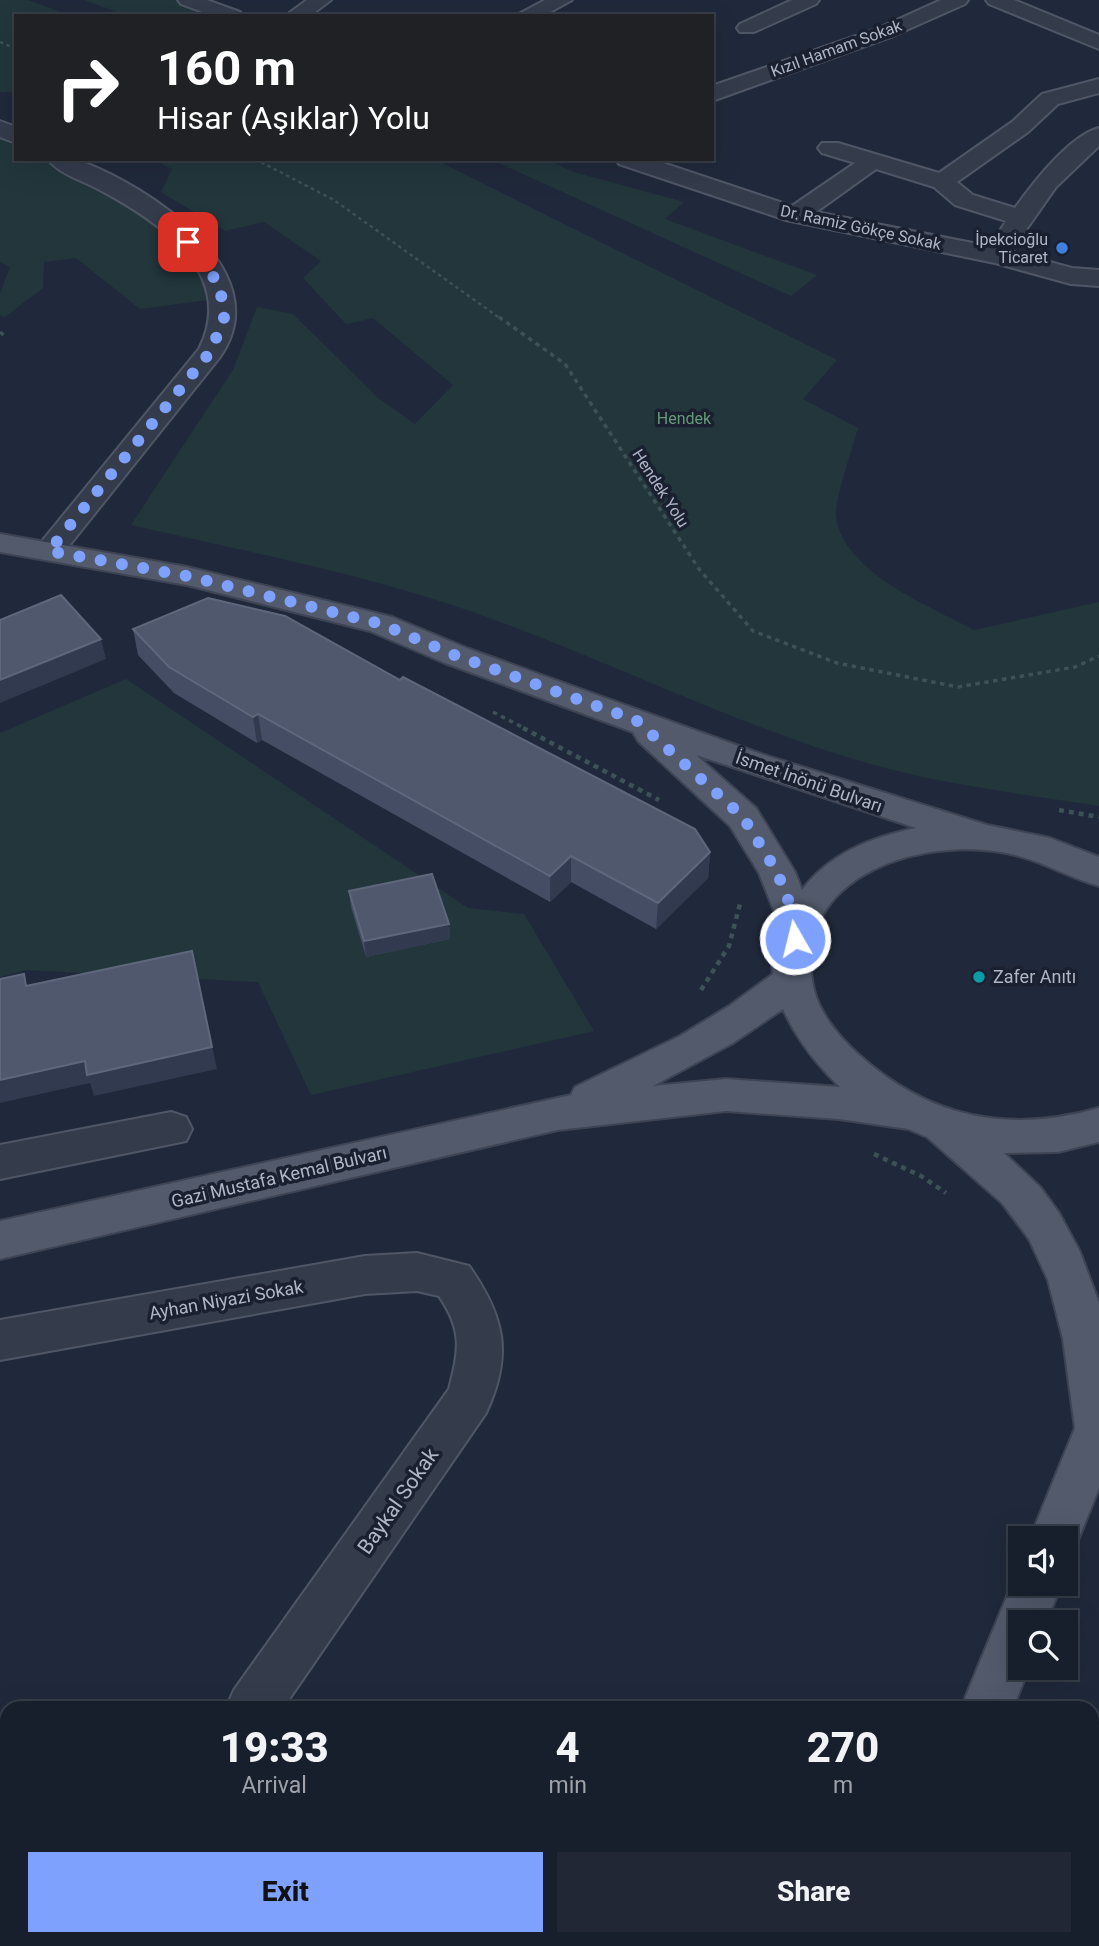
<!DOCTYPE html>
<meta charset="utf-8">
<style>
body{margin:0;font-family:Roboto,sans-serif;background:#212734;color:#f1f3f6;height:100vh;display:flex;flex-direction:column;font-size:26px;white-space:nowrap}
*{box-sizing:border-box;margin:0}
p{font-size:23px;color:#9fa2a9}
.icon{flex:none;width:38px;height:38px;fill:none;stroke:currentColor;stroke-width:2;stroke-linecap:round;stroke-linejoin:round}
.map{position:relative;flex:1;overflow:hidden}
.details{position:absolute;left:0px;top:1701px;width:1099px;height:245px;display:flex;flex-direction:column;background:#181f2c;border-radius:21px 21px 0 0;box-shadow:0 7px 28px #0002,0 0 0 2px #363d48}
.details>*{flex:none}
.banner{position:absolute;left:14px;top:14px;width:700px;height:147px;border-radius:0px;box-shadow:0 7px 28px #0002,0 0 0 2px #363d48;background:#202124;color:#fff;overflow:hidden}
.controls{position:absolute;left:1008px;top:1526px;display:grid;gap:14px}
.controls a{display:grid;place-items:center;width:70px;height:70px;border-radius:0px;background:#181f2c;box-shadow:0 7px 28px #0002,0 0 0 2px #363d48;font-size:35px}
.pin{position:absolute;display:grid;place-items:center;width:60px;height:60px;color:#fff;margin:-30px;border-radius:14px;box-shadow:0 4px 10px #0006}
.me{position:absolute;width:77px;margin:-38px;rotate:352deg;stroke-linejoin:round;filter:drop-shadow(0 0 5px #0008)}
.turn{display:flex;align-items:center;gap:24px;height:147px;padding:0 28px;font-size:32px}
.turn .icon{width:91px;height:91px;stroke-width:2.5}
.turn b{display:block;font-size:49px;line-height:60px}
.eta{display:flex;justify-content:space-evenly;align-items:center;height:119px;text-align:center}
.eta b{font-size:42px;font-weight:800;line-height:49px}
.cta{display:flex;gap:14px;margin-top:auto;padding:14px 28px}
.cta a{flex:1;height:80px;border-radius:0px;background:#7ea1fd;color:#111;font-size:28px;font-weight:800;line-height:80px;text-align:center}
.cta a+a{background:#212734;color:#f1f3f6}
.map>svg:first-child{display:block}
.green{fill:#22363c}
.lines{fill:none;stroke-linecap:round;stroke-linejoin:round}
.minor-casing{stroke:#4f5666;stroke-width:4}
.major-casing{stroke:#3e4454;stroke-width:4}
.path-far2{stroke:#3d5256;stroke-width:2.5;stroke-dasharray:3.5 3.5;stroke-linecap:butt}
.path-far1{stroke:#3d5256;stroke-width:3.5;stroke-dasharray:4.5 4.5;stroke-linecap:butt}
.path{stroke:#3d5256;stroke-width:4.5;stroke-dasharray:5 5;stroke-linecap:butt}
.minor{fill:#343b4b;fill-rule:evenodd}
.major{fill:#525a6c;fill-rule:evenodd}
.wall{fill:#444d63}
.shaded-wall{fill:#313a4e}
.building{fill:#50586d;stroke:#5e677b;stroke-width:2}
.route{stroke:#7ea1fd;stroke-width:12;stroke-dasharray:0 21.6}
.shop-dot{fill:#3f7fe0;stroke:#1a2030;stroke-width:2.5}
.culture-dot{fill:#0f9aa8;stroke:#1a2030;stroke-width:2.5}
.labels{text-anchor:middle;stroke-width:7;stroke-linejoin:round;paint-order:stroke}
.far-street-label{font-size:16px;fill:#afb6c7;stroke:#1a2030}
.far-poi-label{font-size:16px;fill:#afb6c7;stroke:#1a2030;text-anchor:end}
.far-park-label{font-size:16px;fill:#659a77;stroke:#1a2030}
.street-label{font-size:18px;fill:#afb6c7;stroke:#1a2030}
.poi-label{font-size:18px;fill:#afb6c7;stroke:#1a2030;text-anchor:start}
.near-street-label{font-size:21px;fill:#afb6c7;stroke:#1a2030}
</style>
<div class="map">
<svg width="1099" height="1946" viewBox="0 0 1099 1946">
<rect width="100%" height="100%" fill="#20293b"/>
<!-- green -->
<path class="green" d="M0 0H28L72 16H16V92H0Z
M84 0H174L222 16H128Z
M0 135 16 144V159H45L147 213 200 273 208 300 140 309 76 258 44 262 43 288 5 317 0 315V293L10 267 0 262Z
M152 159H434L837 360 803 399 858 428C853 446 834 502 836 517 844 573 930 606 974 630L1099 602V806C1023 794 945 785 870 764 733 725 604 658 470 611 360 573 244 551 131 525L233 370 257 307 293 314 378 398 415 424 453 385 373 318 346 324 303 278 321 261 264 222 225 231 161 192 172 169Z
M490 159H546L574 172 684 202 665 219 817 275 791 296Z
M126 679 468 908 524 914 594 1031 311 1095 258 982 26 970 0 977V733Z"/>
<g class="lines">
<!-- minor casing -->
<g class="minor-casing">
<path id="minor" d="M178 0H207L240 12 243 16H213L181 4Z
M307 0H331L310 16H285Z
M545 0H572L543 16H515Z
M792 0H819L816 4 754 32H740L737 28 740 24Z
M941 0H968L965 4 893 36 712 101V86L879 28Z
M986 0H1014L1099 35V49L989 4Z
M1099 79V93L1058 104 1028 132 957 182 973 195 1015 208C1033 183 1069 136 1099 128V146L1056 187 1016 244H998L995 239 1006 221 955 205 934 187 876 169 816 212 998 248 1072 268 1099 270V286L1071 284 995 263 786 220 619 164 616 159H651L792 206 855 163 822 153 818 148 822 143H838L939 173 1012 122 1042 94Z
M0 121 16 127V143L0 137Z
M48 159C57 159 71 157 80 161 148 186 280 271 220 357L60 557 49 560 38 557 34 551 199 349C238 272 156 220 98 189 83 181 57 173 48 159Z
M171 1112 186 1117 192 1129 186 1141 0 1179V1145Z
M417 1253 469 1266C505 1317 513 1355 486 1413L283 1708H226L234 1690 449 1389C459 1350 463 1331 439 1296L417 1291 365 1294 0 1360V1320L365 1256Z
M1092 1906 1099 1909V1946H1069L1066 1939H1092Z
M60 1939H118L115 1946H57Z"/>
</g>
<!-- major casing -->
<g class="major-casing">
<path id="major" d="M0 534 187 567 392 617 469 649 761 754 987 825 1050 838 1099 857V886C1061 875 1036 856 994 851 908 840 789 882 814 990 820 1014 840 1038 858 1054 929 1118 1008 1134 1099 1108V1142L1058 1152 1004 1153 1041 1188 1059 1213 1080 1252 1099 1303V1488L1072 1555 1066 1557V1538H1030L1075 1428 1063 1339 1048 1280 1029 1239 1002 1203 927 1137 908 1129 839 1119 726 1111 558 1130 0 1259V1221L571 1095 575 1087 680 1036 729 1006 773 974 771 956 780 926 759 873 730 826 638 741 633 732 445 663 370 631 187 585 0 552ZM696 755 916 828C872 837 830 853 802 890L795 872 756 808ZM783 1009C797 1040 816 1064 840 1087L726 1079 653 1086 733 1043Z
M1019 1567 1020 1584H1062L1046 1622H1020V1668H1029L1013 1708H961Z
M864 1939H920L917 1946H861Z"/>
</g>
<!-- path-far2 -->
<path class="path-far2" d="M0 42 16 49
M255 159 334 200 501 319"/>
<!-- path-far1 -->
<path class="path-far1" d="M499 317 565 364 699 569 753 631 837 663 958 687 1075 667 1099 656
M0 332 5 336
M493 712 526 729"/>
<!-- path -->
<path class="path" d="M523 728 659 800
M1059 810 1099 817
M701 990 729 946 741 900
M874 1154 921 1176 946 1193"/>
<!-- minor -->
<use href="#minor" class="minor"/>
<!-- major -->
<use href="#major" class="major"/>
</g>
<!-- wall -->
<path class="wall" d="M133 629 710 852 708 878 656 929 571 882 550 902 262 740 257 743 174 693 138 655Z
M349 891 449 924 450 939 366 957 351 907Z"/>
<!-- shaded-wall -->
<path class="shaded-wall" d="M101 639 106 659 0 703V680Z
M258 714 262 740 257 743 253 717Z
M710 852 708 878 656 929 658 903Z
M571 856V882L550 902V876Z
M449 924 450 939 366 957 364 941Z
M192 951 217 1069 94 1096 90 1083 0 1103V1080Z"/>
<!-- building -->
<path class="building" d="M61 595 101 639 0 680V620Z
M208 598 285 616 400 680 403 677 695 829 710 852 658 903 571 856 550 876 258 714 253 717 169 667 133 629Z
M432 874 449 924 364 941 349 891Z
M192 951 212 1047 87 1075 85 1061 0 1080V979L24 974 26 986Z"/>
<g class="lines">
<!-- route -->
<path class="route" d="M188 242 220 286 224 318 211 351 49 551 187 576 381 624 457 656 636 720 743 817 777 872 798 925 795 939"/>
</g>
<!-- markers -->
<circle class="shop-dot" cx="1062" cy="248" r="7"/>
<circle class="culture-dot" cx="979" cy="977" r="7"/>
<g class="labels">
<!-- far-street labels -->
<g class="far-street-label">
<text transform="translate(836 48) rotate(-20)" y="6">Kızıl Hamam Sokak</text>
<text transform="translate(861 227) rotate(12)" y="6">Dr. Ramiz Gökçe Sokak</text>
<text transform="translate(661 488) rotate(57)" y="6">Hendek Yolu</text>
</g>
<!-- far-poi labels -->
<g class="far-poi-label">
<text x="1048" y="245">İpekcioğlu<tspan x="1048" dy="18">Ticaret</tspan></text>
</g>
<!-- far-park labels -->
<g class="far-park-label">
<text x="684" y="424">Hendek</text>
</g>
<!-- street labels -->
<g class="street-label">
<text transform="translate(809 782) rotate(19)" y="6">İsmet İnönü Bulvarı</text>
<text transform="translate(279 1177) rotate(-13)" y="6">Gazi Mustafa Kemal Bulvarı</text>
<text transform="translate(226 1300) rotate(-10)" y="6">Ayhan Niyazi Sokak</text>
</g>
<!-- poi labels -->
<g class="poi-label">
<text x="993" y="983">Zafer Anıtı</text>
</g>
<!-- near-street labels -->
<g class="near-street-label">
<text transform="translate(398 1501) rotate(-55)" y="7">Baykal Sokak</text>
</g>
</g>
</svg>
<div class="controls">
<a><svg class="icon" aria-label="sound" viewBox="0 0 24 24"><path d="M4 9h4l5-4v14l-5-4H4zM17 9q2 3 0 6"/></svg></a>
<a><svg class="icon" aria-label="search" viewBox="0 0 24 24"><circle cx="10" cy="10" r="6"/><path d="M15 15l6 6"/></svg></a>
</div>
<div class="pin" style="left:188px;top:242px;background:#d93025"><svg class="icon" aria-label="arrive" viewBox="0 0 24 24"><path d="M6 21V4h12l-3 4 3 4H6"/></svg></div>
<svg class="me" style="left:795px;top:939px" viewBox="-20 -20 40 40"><circle r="17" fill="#7ea1fd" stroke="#fff" stroke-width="3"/><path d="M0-11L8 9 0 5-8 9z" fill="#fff"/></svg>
<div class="banner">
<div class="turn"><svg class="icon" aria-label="right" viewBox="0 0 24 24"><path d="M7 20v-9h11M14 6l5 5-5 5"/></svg><div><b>160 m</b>Hisar (Aşıklar) Yolu</div></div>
</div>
<section class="details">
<div class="eta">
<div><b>19:33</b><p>Arrival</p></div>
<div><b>4</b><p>min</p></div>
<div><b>270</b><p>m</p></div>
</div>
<div class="cta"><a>Exit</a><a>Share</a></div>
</section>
</div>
